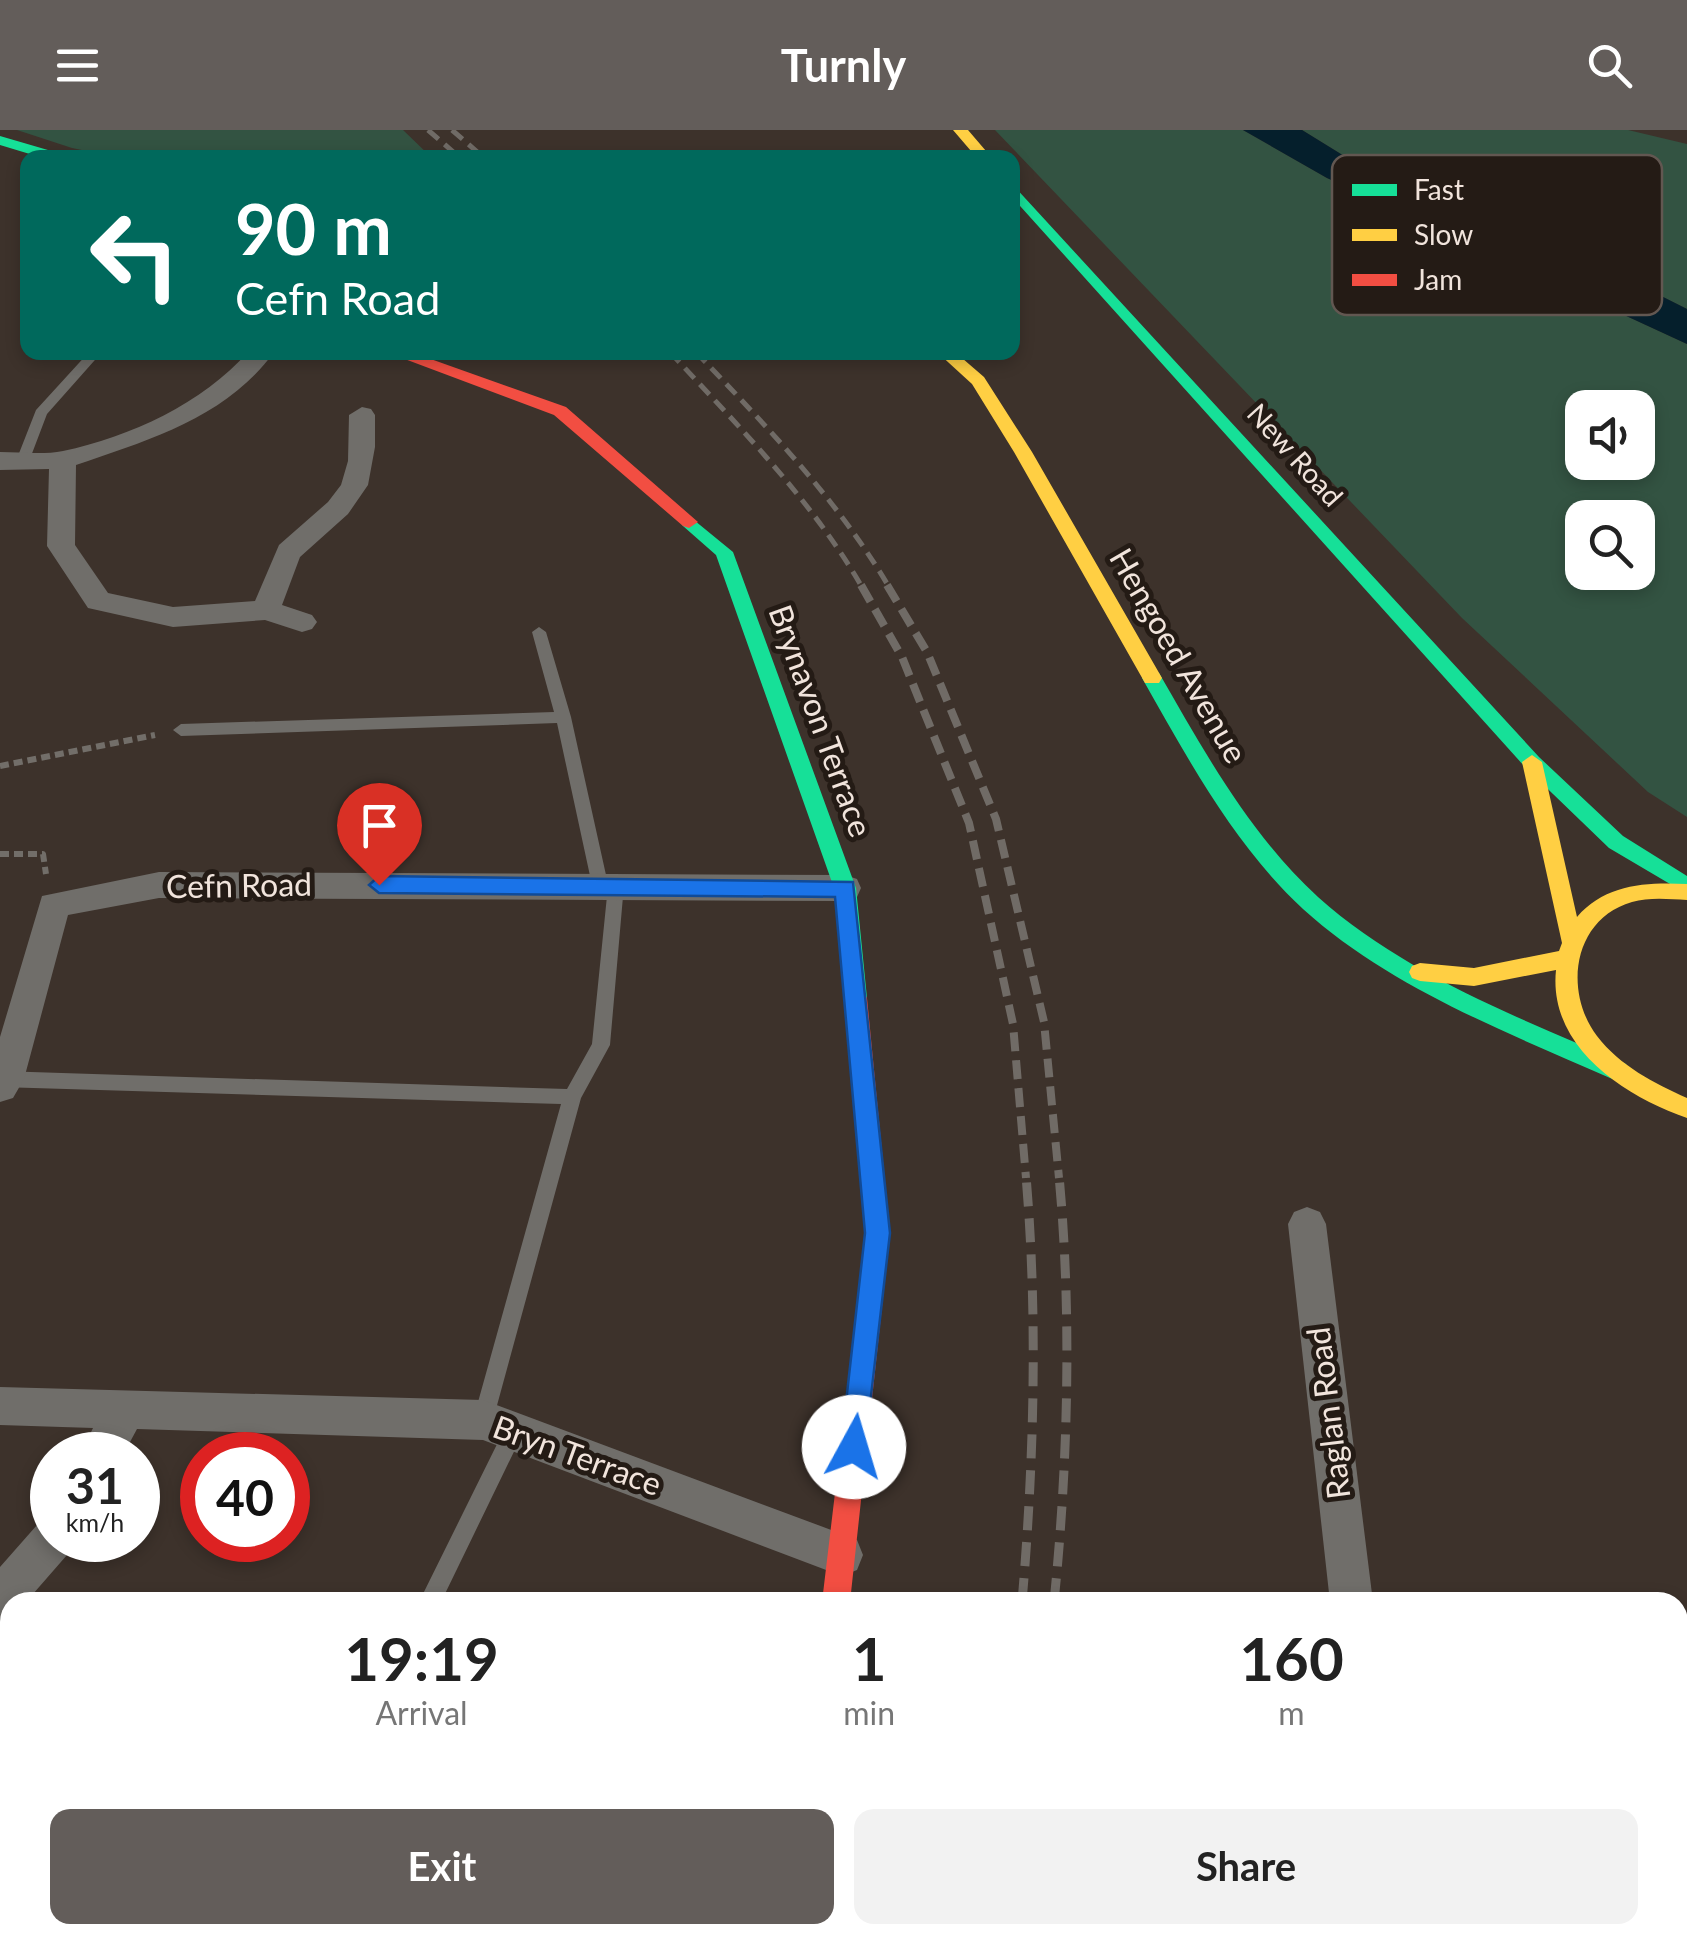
<!DOCTYPE html>
<style>
body{margin:0;font-family:Lato,sans-serif;background:#f2f2f2;color:#222;height:100vh;display:flex;flex-direction:column;font-size:38px;white-space:nowrap}
*{box-sizing:border-box;margin:0}
p{font-size:32px;color:#767676}
.icon{flex:none;width:55px;height:55px;fill:none;stroke:currentColor;stroke-width:2;stroke-linecap:round;stroke-linejoin:round}
.map{position:relative;flex:1;overflow:hidden}
.drawer{position:absolute;left:0px;top:1462px;width:1688px;height:352px;display:flex;flex-direction:column;background:#fff;border-radius:30px 30px 0 0;box-shadow:0 5px 15px #0003}
.drawer>*{flex:none}
.top-card{position:absolute;left:20px;top:20px;width:1000px;height:210px;border-radius:20px;box-shadow:0 5px 15px #0003;background:#00695c;color:#fff;overflow:hidden}
.buttons{position:absolute;left:1565px;top:260px;display:grid;gap:20px}
.buttons a{display:grid;place-items:center;width:90px;height:90px;border-radius:20px;background:#fff;box-shadow:0 5px 15px #0003;font-size:50px}
.speed{position:absolute;left:30px;top:1302px;display:flex;gap:20px;font-size:50px;font-weight:700;text-align:center}
.speed>*{display:grid;place-content:center;width:130px;height:130px;border-radius:50%;background:#fff;box-shadow:0 5px 15px #0003;line-height:1}
.speed small{font-size:25px;font-weight:400}
.speed .limit{border:15px solid #d22;background:#fff;color:#111}
.pin{position:absolute;display:grid;place-items:center;width:85px;height:85px;color:#fff;margin:-102px -42px;border-radius:50% 50% 50% 0;rotate:-45deg;box-shadow:0 0 10px #0007}
.pin .icon{rotate:45deg}
.me{position:absolute;width:110px;margin:-55px;rotate:6deg;stroke-linejoin:round;filter:drop-shadow(0 0 8px #0008)}
.turn{display:flex;align-items:center;gap:35px;height:210px;padding:0 50px;font-size:45px}
.turn .icon{width:130px;height:130px;stroke-width:2.5}
.turn b{display:block;font-size:70px;line-height:85px}
.eta{display:flex;justify-content:space-evenly;align-items:center;height:170px;text-align:center}
.eta b{font-size:60px;font-weight:700;line-height:70px}
.button{display:flex;gap:20px;margin-top:auto;padding:20px 50px}
.button a{flex:1;height:115px;border-radius:20px;background:#635d5a;color:#fff;font-size:40px;font-weight:700;line-height:115px;text-align:center}
.button a+a{background:#f2f2f2;color:#222}
header{display:flex;justify-content:space-between;align-items:center;height:130px;padding:0 50px;background:#635d5a;color:#fff;font-size:45px;font-weight:700}
.map>svg:first-child{display:block}
.green{fill:#335342;fill-rule:evenodd}
.water{fill:#051f2c}
.lines{fill:none;stroke-linecap:round;stroke-linejoin:round}
.path{stroke:#726e69;stroke-width:6;stroke-dasharray:9 5;stroke-linecap:butt}
.lane{fill:#706e6a;fill-rule:evenodd}
.street{fill:#706e6a;fill-rule:evenodd}
.fast{fill:#16e098;fill-rule:evenodd}
.slow{fill:#ffcf43;fill-rule:evenodd}
.jam{fill:#f24e42;fill-rule:evenodd}
.rail-far2{stroke:#706b66;stroke-width:5;stroke-dasharray:14 8;stroke-linecap:butt}
.rail-far1{stroke:#706b66;stroke-width:8;stroke-dasharray:19 9;stroke-linecap:butt}
.rail{stroke:#706b66;stroke-width:9;stroke-dasharray:24 12;stroke-linecap:butt}
.route{fill:#1a73e8;stroke:#114b97;stroke-width:2.5}
.labels{text-anchor:middle;stroke-width:10;stroke-linejoin:round;paint-order:stroke}
.far-street-label{font-size:28px;fill:#f1e4dc;stroke:#241b15}
.street-label{font-size:32px;fill:#f1e4dc;stroke:#241b15}
.key{fill:#241b15;stroke:#625751;stroke-width:2.5}
.key-label{font-size:28px;fill:#f1e4dc}
</style>
<header><svg class="icon" aria-label="menu" viewBox="0 0 24 24"><path d="M4 6h16M4 12h16M4 18h16"/></svg>Turnly<svg class="icon" aria-label="search" viewBox="0 0 24 24"><circle cx="10" cy="10" r="6"/><path d="M15 15l6 6"/></svg></header>
<div class="map">
<svg width="1687" height="1814" viewBox="0 0 1687 1814">
<rect width="100%" height="100%" fill="#3d322b"/>
<!-- green -->
<path class="green" d="M17 0H403L431 27H116L72 18Z
M995 0H1243L1327 48 1687 214V687L1648 662 1462 488ZM1582 278H1638V332H1582ZM1582 388H1638V442H1582Z
M1302 0H1628L1687 14V179L1450 60 1349 29Z"/>
<!-- water -->
<path class="water" d="M1243 0H1302L1349 29 1450 60 1687 179V214L1327 48Z"/>
<g class="lines">
<!-- path -->
<path class="path" d="M0 636 155 605
M0 724H43L46 744"/>
<!-- lane -->
<path class="lane" d="M89 222H102L47 284 28 334H18L16 331 36 280Z
M539 497 546 502 571 587 608 754 616 749 624 755 610 915 581 968 493 1290 490 1297 483 1300 476 1297 473 1290 561 974 0 957V941L567 959 592 914 608 756 600 761 592 755 557 593 181 606 173 600 181 594 554 582 532 502Z
M514 1291 521 1294 524 1301 441 1472H419L507 1294Z"/>
<!-- street -->
<path class="street" d="M248 222H274C227 287 149 310 76 335L75 415 108 463 173 477 255 471 279 415 328 372 341 355 348 331 349 285 362 277 371 279 375 285V317L368 355 348 384 300 427 282 475 312 485 317 492 312 499 302 502 265 490 173 497 88 478 47 416 49 339 0 340V322C20 322 43 325 63 321 130 307 203 273 248 222Z
M159 742 845 745 857 749 861 758 857 767 845 771 159 768 68 785 24 949 13 968 0 972V907L42 766Z
M1307 1077 1320 1082 1326 1094 1373 1472H1330L1288 1094 1294 1082Z
M0 1257 483 1270 842 1404 857 1410 863 1425 857 1440 842 1446 483 1310 137 1299 123 1325H80L93 1298 0 1295Z
M52 1389V1410H73L67 1425 26 1472H10V1487L0 1492V1437L37 1395Z
M1325 1805H1373L1371 1814H1323Z"/>
<!-- fast -->
<path class="fast" d="M0 6 65 25 67 28H43L0 15Z
M1012 54 1539 627 1623 706 1687 746V764L1609 718 1525 637 1012 67Z
M689 386 733 422 856 758 867 868 864 874H848L845 868 834 758 716 425 683 396 680 392Z
M1152 541 1159 543C1204 621 1250 705 1318 767 1404 844 1521 889 1626 934L1629 941 1626 948 1618 951 1610 948C1506 902 1389 857 1303 779 1234 715 1188 629 1142 548Z"/>
<!-- slow -->
<path class="slow" d="M953 0H968L992 28H977Z
M937 222H955L984 247 1032 322 1162 548 1159 553H1145L1014 322 972 254Z
M1532 625 1542 632 1577 787C1605 754 1646 752 1687 754V770C1669 769 1649 767 1632 772 1573 789 1563 861 1597 906 1620 936 1654 953 1687 968V988C1624 966 1548 917 1556 840L1474 856 1420 851 1412 848 1409 842 1412 836 1420 833 1474 838 1559 821 1562 813 1522 632Z
M697 1805H728L725 1814H694Z"/>
<!-- jam -->
<path class="jam" d="M386 222H411L566 277 698 392 689 398 683 396 554 285Z
M856 859 864 862 867 868 890 1103 850 1472H822L866 1103 845 868 848 862Z"/>
<!-- rail-far2 -->
<path class="rail-far2" d="M428 0 460 28
M452 0 484 28
M670 222C738 296 811 369 862 457
M696 222C766 296 837 369 889 457"/>
<!-- rail-far1 -->
<path class="rail-far1" d="M861 455 902 527 969 693 1013 894 1026 1048
M887 455 927 522 996 689 1044 892 1059 1048"/>
<!-- rail -->
<path class="rail" d="M1022 1472C1034 1332 1038 1186 1026 1046
M1054 1472C1068 1335 1072 1183 1059 1046
M976 1814 978 1805
M1013 1814 1014 1805"/>
</g>
<!-- route -->
<path class="route" d="M379 746 853 752 890 1103 864 1326 854 1330 845 1326 841 1317 865 1103 835 767 379 763 369 755Z"/>
<g class="labels">
<!-- far-street labels -->
<g class="far-street-label">
<text transform="translate(1295 325) rotate(48)" y="10">New Road</text>
</g>
<!-- street labels -->
<g class="street-label">
<text transform="translate(1178 526) rotate(60)" y="11">Hengoed Avenue</text>
<text transform="translate(820 591) rotate(70)" y="11">Brynavon Terrace</text>
<text transform="translate(239 756) rotate(-1)" y="11">Cefn Road</text>
<text transform="translate(1329 1283) rotate(-97)" y="11">Raglan Road</text>
<text transform="translate(577 1326) rotate(20)" y="11">Bryn Terrace</text>
</g>
</g>
<!-- legend -->
<rect x="1332" y="25" width="330" height="160" rx="15" class="key"/>
<rect x="1352" y="54" width="45" height="12" fill="#16e098"/>
<rect x="1352" y="99" width="45" height="12" fill="#ffcf43"/>
<rect x="1352" y="144" width="45" height="12" fill="#f24e42"/>
<g class="key-label">
<text x="1414" y="70">Fast</text>
<text x="1414" y="115">Slow</text>
<text x="1414" y="160">Jam</text>
</g>
</svg>
<div class="buttons">
<a><svg class="icon" aria-label="sound" viewBox="0 0 24 24"><path d="M4 9h4l5-4v14l-5-4H4zM17 9q2 3 0 6"/></svg></a>
<a><svg class="icon" aria-label="search" viewBox="0 0 24 24"><circle cx="10" cy="10" r="6"/><path d="M15 15l6 6"/></svg></a>
</div>
<div class="speed"><div>31<small>km/h</small></div><div class="limit">40</div></div>
<div class="pin" style="left:379px;top:755px;background:#d93025"><svg class="icon" aria-label="arrive" viewBox="0 0 24 24"><path d="M6 21V4h12l-3 4 3 4H6"/></svg></div>
<svg class="me" style="left:854px;top:1317px" viewBox="-20 -20 40 40"><circle r="19" fill="#fff"/><path d="M0-13L10 11 0 6-10 11z" fill="#1a73e8"/></svg>
<div class="top-card">
<div class="turn"><svg class="icon" aria-label="left" viewBox="0 0 24 24"><path d="M17 20v-9H6M10 6l-5 5 5 5"/></svg><div><b>90 m</b>Cefn Road</div></div>
</div>
<section class="drawer">
<div class="eta">
<div><b>19:19</b><p>Arrival</p></div>
<div><b>1</b><p>min</p></div>
<div><b>160</b><p>m</p></div>
</div>
<div class="button"><a>Exit</a><a>Share</a></div>
</section>
</div>
